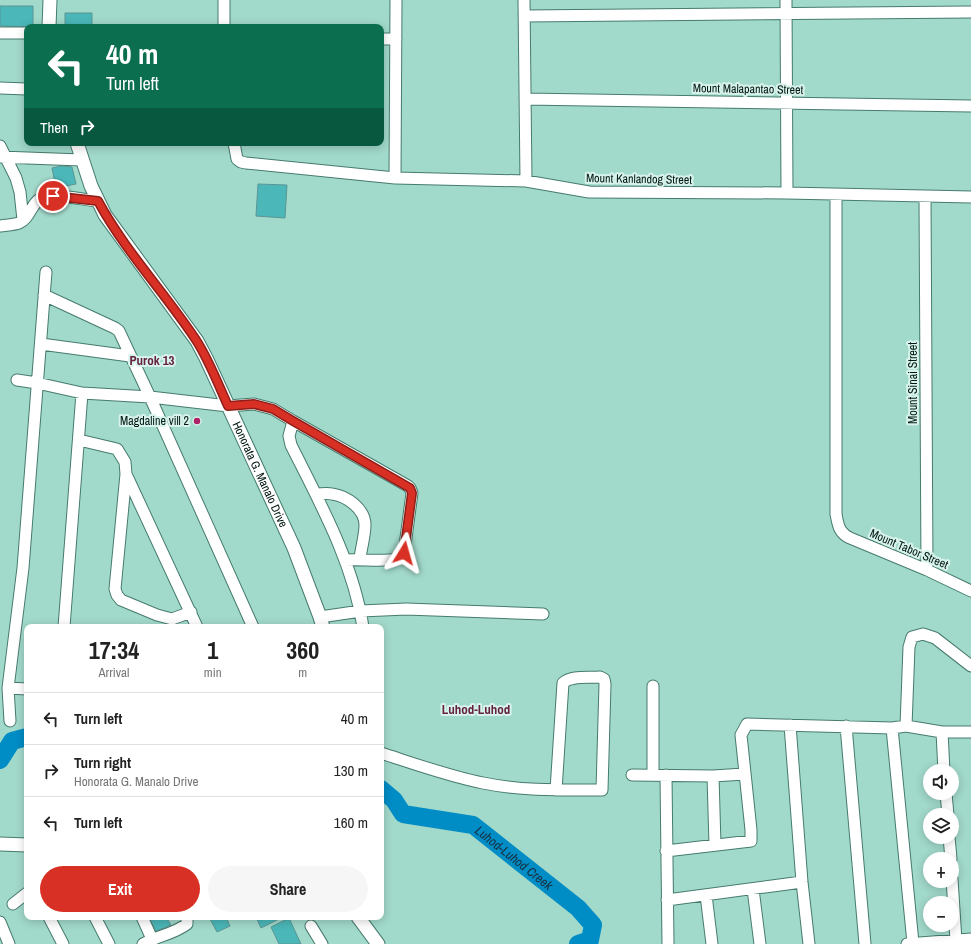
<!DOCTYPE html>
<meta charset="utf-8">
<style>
body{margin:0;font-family:"Archivo Narrow",sans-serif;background:#f6f6f6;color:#222;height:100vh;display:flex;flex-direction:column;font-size:15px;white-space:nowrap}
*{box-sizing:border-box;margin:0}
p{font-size:13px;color:#767676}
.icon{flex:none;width:22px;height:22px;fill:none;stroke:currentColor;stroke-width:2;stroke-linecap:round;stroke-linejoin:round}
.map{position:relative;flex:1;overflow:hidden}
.drawer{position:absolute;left:24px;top:624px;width:360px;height:296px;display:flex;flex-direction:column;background:#fff;border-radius:8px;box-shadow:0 2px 10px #0003}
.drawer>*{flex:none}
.banner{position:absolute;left:24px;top:24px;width:360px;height:122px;border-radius:8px;box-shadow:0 2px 10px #0003;background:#0b6e4f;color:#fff;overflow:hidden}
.fabs{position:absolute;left:923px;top:764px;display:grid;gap:8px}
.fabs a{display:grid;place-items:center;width:36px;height:36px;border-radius:50%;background:#fff;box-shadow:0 2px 10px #0003;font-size:20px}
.pin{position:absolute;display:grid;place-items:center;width:34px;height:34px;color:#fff;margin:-17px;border:2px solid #fff;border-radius:50%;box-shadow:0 1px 4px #0007}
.me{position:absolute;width:44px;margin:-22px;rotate:8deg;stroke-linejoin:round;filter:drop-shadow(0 0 3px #0008)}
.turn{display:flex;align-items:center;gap:14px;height:84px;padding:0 16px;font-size:18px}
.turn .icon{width:52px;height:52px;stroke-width:2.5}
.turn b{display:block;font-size:28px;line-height:34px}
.then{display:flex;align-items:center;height:38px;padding:0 16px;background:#0003;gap:8px;font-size:15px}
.eta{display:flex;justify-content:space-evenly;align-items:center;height:68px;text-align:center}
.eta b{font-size:24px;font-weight:700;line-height:28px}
.action{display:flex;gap:8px;margin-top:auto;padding:8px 16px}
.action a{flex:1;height:46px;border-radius:24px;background:#d93025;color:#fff;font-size:16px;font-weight:700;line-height:46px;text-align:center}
.action a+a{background:#f6f6f6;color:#222}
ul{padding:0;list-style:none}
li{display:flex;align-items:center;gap:12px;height:52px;padding:0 16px;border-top:1px solid #e0e0e0}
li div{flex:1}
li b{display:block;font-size:15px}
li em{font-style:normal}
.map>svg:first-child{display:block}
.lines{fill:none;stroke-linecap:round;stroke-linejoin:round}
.river{stroke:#008cc5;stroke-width:18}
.building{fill:#4bb7b8;stroke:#5b9595}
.minor-casing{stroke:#467b6e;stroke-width:13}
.tertiary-casing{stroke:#467b6e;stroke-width:15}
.minor{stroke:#fff;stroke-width:11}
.tertiary{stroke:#fff;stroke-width:13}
.route-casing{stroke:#8d1f18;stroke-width:10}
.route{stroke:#d93025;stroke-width:7}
.poi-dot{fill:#ac2366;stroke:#d8f3eb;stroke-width:1.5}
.labels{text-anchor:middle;stroke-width:4;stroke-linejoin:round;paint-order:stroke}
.street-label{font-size:12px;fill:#031813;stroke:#d8f3eb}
.poi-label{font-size:12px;fill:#031813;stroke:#d8f3eb;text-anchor:end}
.neighbourhood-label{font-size:13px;font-weight:bold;fill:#64223f;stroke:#d8f3eb}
.water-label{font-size:13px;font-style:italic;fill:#182f3d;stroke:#d8f3eb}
</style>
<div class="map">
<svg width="971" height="944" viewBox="0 0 971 944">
<rect width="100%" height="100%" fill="#a1d9ca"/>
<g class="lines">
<!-- river -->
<g class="river">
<path d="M0 760 12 741 27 737"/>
<path id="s1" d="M381 789 394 800 403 814 473 825 578 908 593 925 590 940 578 944"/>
</g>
</g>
<!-- building -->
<path class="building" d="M0 6H33V27L0 26Z
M65 13H92V27H65Z
M61 166 72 167 76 184 56 188 52 168Z
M258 184 287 185 285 218 256 216Z
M158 917H166L171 925 156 931 151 921Z
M209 917H226L230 926 217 932Z
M256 917H283L261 928Z
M289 918 301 944H279L271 927Z"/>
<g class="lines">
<!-- minor casing -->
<g class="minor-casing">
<path id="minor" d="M224 0V27
M524 0 526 181
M786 0 787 193
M524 16 971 12
M0 33H27
M381 39H396
M0 88 27 89
M525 99 971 106
M234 143 237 159 241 162 246 163 395 178 526 181 589 192 787 193 971 197
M0 146 16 178 20 192 23 220
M0 157 82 160
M395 178 396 0
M836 195V514C838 525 839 533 850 538L927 570 971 591
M925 197 927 570
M0 226C6 225 13 225 19 223 31 218 31 201 44 197 57 193 84 200 97 201
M44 295 115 328 119 331 150 397 253 627
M41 344 130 356
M17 380 37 383 82 393 150 397 228 406 254 404 273 409 293 421 408 486 410 488 412 493 404 553C402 556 400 558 397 559 384 562 360 559 346 560
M293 421 289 436 291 445C320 503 353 562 363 627
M79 440 117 449 125 462 126 474 197 627
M126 474 115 589 117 595 121 600 157 615 172 619 191 612
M316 494C321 494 327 493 332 494 347 496 365 509 365 525 365 536 361 548 360 559
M320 617 361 611 406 609 543 614
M64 627 82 393
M653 686V775
M8 688 27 689
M10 721 8 688 23 568 46 272
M790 725 802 882 809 944
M846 726 865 944
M906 726 909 647 912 637 923 634 935 638 971 666
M892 728 913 943
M942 732 944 771
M381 753C415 764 448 776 483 783 522 791 562 790 602 790L605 684 604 679 600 677C589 678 571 675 563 683L556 790
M632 775 713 776
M666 775 668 944
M946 793 948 815
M949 837 951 859
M715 845 713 776 744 774
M666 851 751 841V830L741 735 747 724 892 728 906 726 942 732H971
M952 879 956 941
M753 889 760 944
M706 895 712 944
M667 900 802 882
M13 904 27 893
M49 917 63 944
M95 917 109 944
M142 917 152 939
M0 922 9 944
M311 926 322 944
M143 944C157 936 174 934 187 924V917
M907 944 971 939"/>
</g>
<!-- tertiary casing -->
<g class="tertiary-casing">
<g id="tertiary">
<path d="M49 27 50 0"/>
<path id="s2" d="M77 143 91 186 105 215 197 341 206 358 294 548 320 617 323 627"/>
<path d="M0 844 27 845"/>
<path d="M358 917 378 944"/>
</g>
</g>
<!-- minor -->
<use href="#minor" class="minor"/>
<!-- tertiary -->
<use href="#tertiary" class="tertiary"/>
</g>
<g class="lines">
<!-- route casing -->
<g class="route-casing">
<path id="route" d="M53 196 98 201C125 251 165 293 196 340 209 360 218 384 228 406L254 404 273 409 293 421 410 488 412 493 404 553"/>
</g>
<!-- route -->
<use href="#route" class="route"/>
</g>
<!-- markers -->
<circle class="poi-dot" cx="197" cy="421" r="4"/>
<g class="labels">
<!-- street labels -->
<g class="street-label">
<text transform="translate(748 89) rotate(1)" y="4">Mount Malapantao Street</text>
<text transform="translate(639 179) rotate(1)" y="4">Mount Kanlandog Street</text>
<text transform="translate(913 383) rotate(-90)" y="4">Mount Sinai Street</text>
<text dy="4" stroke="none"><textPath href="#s2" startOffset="381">Honorata G. Manalo Drive</textPath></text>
<text transform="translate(909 549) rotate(23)" y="4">Mount Tabor Street</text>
</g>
<!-- poi labels -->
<g class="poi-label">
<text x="189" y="425">Magdaline vill 2</text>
</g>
<!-- neighbourhood labels -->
<g class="neighbourhood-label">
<text x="152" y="365">Purok 13</text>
<text x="476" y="714">Luhod-Luhod</text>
</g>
<!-- water labels -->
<g class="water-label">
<text dy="5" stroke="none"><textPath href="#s1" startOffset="157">Luhod-Luhod Creek</textPath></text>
</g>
</g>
</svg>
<div class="fabs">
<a><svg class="icon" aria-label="sound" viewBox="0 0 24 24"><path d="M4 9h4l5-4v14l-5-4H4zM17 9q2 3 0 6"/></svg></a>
<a><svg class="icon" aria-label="layers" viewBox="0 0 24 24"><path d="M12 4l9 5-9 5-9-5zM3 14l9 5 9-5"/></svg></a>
<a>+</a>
<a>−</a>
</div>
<div class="pin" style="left:53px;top:196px;background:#d93025"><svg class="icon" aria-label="arrive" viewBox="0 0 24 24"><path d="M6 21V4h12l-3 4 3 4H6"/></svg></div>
<svg class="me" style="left:404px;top:553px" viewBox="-20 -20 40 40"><path d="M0-17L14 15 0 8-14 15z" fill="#d93025" stroke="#fff" stroke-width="4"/></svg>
<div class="banner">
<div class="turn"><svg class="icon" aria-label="left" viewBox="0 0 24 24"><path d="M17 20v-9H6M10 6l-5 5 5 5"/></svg><div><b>40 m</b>Turn left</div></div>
<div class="then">Then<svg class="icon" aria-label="right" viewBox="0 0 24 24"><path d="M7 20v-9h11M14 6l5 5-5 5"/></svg></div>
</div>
<section class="drawer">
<div class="eta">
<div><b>17:34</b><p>Arrival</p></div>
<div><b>1</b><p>min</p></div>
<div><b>360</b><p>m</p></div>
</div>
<ul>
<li><svg class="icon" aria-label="left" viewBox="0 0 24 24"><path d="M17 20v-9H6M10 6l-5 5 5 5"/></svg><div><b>Turn left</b></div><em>40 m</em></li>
<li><svg class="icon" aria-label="right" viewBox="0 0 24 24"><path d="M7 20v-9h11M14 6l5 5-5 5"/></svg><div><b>Turn right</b><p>Honorata G. Manalo Drive</p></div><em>130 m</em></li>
<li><svg class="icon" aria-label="left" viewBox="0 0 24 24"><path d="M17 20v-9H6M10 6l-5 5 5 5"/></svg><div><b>Turn left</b></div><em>160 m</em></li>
</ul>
<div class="action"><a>Exit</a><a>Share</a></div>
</section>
</div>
